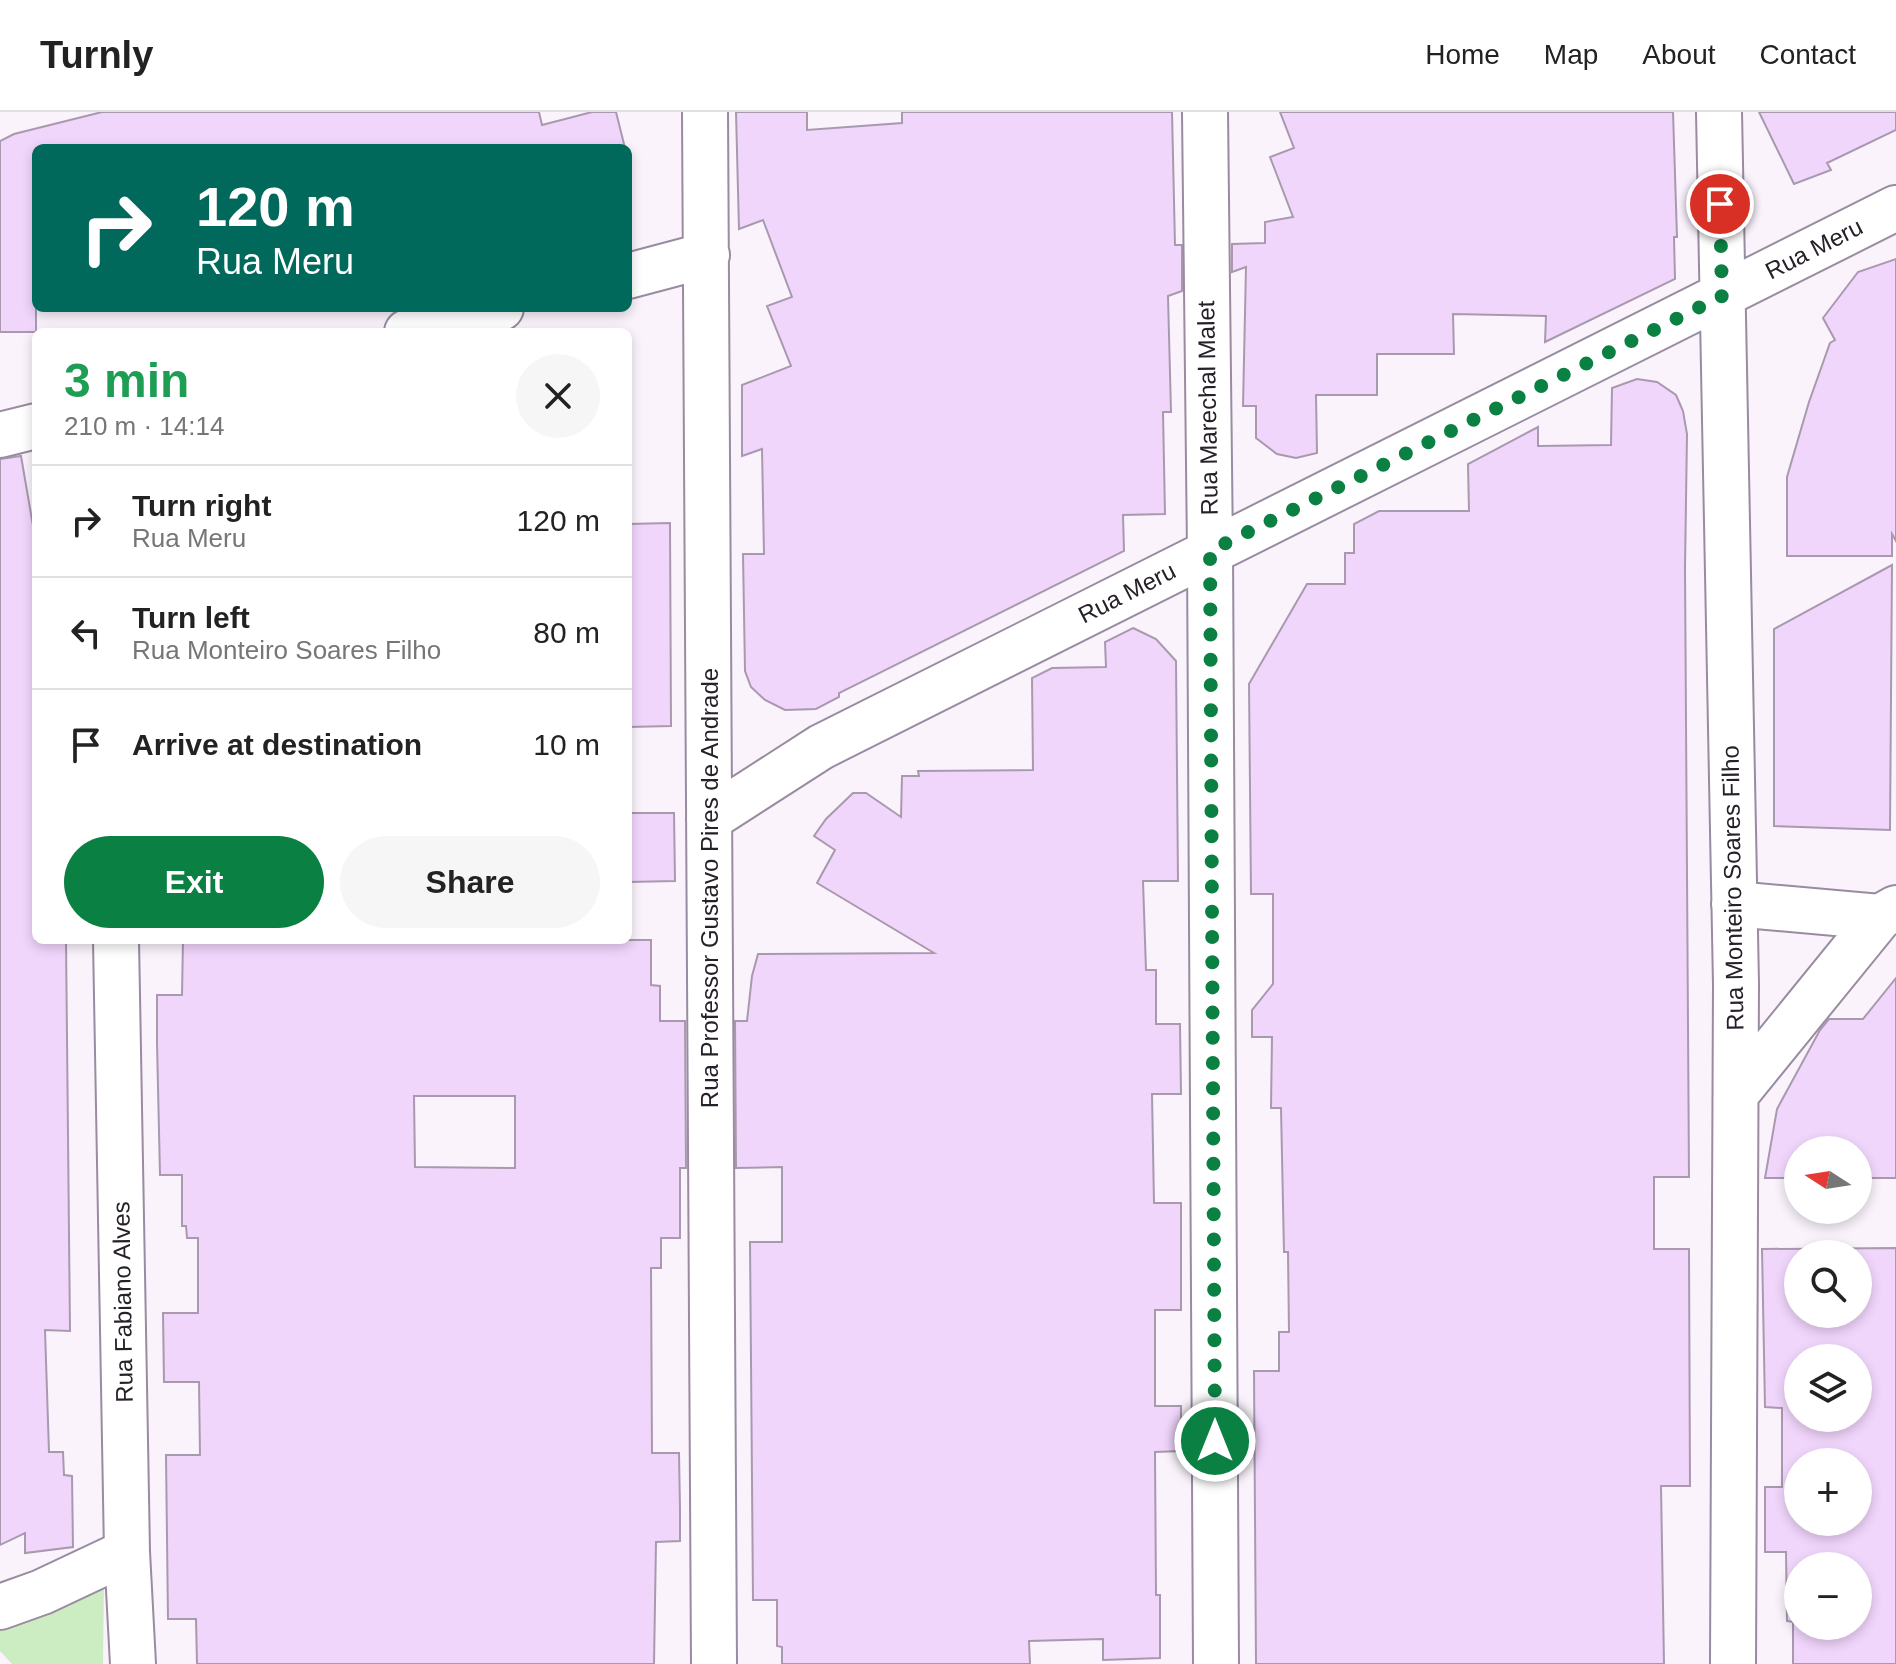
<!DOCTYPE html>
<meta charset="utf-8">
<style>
body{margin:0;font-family:Arial,sans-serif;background:#f6f6f6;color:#222;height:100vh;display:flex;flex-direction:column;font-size:30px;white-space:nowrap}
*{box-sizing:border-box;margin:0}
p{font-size:26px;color:#767676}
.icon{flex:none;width:44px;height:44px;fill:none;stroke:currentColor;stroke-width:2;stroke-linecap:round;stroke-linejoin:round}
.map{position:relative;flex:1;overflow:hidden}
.side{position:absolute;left:32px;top:216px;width:600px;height:616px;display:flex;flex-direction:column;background:#fff;border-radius:12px;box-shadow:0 4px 12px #0003}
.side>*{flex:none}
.guide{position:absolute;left:32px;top:32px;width:600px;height:168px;border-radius:12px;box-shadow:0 4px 12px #0003;background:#00695c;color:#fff;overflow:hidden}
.needle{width:52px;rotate:282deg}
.fabs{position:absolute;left:1784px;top:1024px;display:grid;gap:16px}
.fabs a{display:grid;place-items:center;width:88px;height:88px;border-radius:50%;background:#fff;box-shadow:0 4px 12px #0003;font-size:40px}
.pin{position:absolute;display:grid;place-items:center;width:68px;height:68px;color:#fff;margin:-34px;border:4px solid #fff;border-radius:50%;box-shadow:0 2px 8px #0007}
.me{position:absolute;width:88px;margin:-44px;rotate:0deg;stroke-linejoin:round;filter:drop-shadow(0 0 6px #0008)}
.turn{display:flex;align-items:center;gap:28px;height:168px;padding:0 32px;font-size:36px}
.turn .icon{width:104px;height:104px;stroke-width:2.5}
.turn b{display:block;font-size:56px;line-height:68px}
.round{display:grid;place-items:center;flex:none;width:84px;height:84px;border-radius:42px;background:#f6f6f6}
.overview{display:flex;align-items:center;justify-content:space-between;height:136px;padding:0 32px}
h1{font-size:48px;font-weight:800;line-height:60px;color:#1e9e55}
.cta{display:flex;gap:16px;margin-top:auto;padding:16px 32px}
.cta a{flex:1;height:92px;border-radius:48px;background:#0b8043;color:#fff;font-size:32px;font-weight:800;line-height:92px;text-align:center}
.cta a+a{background:#f6f6f6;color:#222}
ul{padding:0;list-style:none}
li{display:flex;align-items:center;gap:24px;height:112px;padding:0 32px;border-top:2px solid #e0e0e0}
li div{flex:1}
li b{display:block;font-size:30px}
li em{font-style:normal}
header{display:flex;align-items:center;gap:48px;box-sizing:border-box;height:112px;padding:0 40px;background:#fff;border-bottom:2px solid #e0e0e0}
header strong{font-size:38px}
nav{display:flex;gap:44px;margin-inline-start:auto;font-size:28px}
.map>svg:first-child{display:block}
.green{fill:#ccedc1}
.building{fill:#f1d6fc;stroke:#a899af;stroke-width:2;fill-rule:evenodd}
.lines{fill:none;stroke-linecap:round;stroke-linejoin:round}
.street-casing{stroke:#998ba0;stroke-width:48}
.street{stroke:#fff;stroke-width:44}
.route{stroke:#0b8043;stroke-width:14;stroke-dasharray:0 25.2}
.labels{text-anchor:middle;stroke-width:6;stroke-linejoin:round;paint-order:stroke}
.street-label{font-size:24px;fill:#262028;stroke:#fff}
</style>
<header>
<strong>Turnly</strong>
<nav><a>Home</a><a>Map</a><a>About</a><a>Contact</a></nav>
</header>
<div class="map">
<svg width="1896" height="1552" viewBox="0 0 1896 1552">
<rect width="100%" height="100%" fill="#faf3fc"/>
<!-- green -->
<path class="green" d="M104 1470 103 1552H12L0 1539V1515Z"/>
<!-- building -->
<path class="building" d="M102 0H539L542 13 592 0H616L625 36H36V220H0V29L14 22Z
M736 0H807V18L902 11V0H1172L1175 133H1182V179L1168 184 1171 300H1163L1165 402 1123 403 1124 439 839 581V585L816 597 785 598 765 588 751 575 745 559 743 442H764L762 337 742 344V273L791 254 767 194 792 185 763 108 739 117Z
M1280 0H1673L1677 125H1674L1675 167 1545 230 1546 204 1453 202 1454 242H1377V283H1316L1317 341 1296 346 1277 342 1256 326V294H1243L1246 155 1232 160V132L1265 131V110L1293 105 1270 45 1294 36Z
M1759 0H1896V18L1827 51 1831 58 1794 72Z
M1896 147V429L1892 422V444H1787V365L1809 290 1830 231 1835 228 1823 206 1858 160Z
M1637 267 1657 270 1676 283 1683 299 1687 322 1685 456 1689 1065H1654V1137H1689L1690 1374H1661L1664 1552H1256L1254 1259H1279V1220H1289L1288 1140H1284L1281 996H1271L1272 925H1252V898L1273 872V782H1251L1249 572 1307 472H1345V441H1354V412L1379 399H1469L1468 352 1538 315V334L1611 333 1612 276Z
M21 344 36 431V828H66L70 1219 45 1218 49 1340H63L64 1363 72 1364 73 1435 25 1441V1421L0 1433V347Z
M670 411 671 614 628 615V412Z
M1892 453 1890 718 1774 714V517Z
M1133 516 1156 527 1176 549 1178 769H1143L1146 858H1156V912H1180L1181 982H1152L1154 1091H1181V1198H1155V1294H1181V1339L1155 1340 1156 1483H1160V1546L1103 1548V1527L1029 1529 1030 1552H782V1535L777 1534V1488H753L750 1130H782V1055L736 1056 735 909H747L752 864 758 842 934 841 817 771 835 738 814 724 826 707 853 681H866L901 705 902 664H919L918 659 1033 658 1032 566 1052 556 1106 555 1105 530Z
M628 701H674L675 769 628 770Z
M183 828H651V873L660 874V909H685L686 1056H680V1126H661V1156H651L652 1341H679L680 1397V1429L656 1430 654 1552H197L196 1507H168L166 1343H200L199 1270H164L163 1201H198V1126H187L186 1114H182V1063H160L157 931V883H182ZM414 984H515V1056L415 1055Z
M1896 866V1066H1858V1038H1798V1066H1765L1777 997 1820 918 1829 907H1863Z
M1896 1136V1552H1793V1510L1787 1509 1786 1440H1765V1375H1782V1296L1765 1295 1762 1137ZM1798 1142H1858V1202H1798ZM1798 1246H1858V1306H1798ZM1798 1350H1858V1410H1798ZM1798 1454H1858V1514H1798Z"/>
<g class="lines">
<!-- street casing -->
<g class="street-casing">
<path id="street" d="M705 0 714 1552
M1205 0 1210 439 1216 1552
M1719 0 1736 872 1733 1552
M628 164 707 143
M407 220 501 196
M0 323 36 314
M709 707 821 635 1896 96
M1734 792 1880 805
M116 828 127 1440 133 1552
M1736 982 1880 805 1896 796
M0 1495 42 1480 127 1440"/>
</g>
<!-- street -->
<use href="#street" class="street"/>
</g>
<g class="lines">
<!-- route -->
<path class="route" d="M1215 1329 1210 439 1722 184 1720 92"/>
</g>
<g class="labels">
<!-- street labels -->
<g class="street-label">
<text transform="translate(1814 137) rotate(-27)" y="8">Rua Meru</text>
<text transform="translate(1208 296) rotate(-91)" y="8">Rua Marechal Malet</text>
<text transform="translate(1127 481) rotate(-27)" y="8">Rua Meru</text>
<text transform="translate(710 776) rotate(-90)" y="8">Rua Professor Gustavo Pires de Andrade</text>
<text transform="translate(1733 776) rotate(-91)" y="8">Rua Monteiro Soares Filho</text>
<text transform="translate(123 1190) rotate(-91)" y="8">Rua Fabiano Alves</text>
</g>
</g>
</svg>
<div class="fabs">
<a><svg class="needle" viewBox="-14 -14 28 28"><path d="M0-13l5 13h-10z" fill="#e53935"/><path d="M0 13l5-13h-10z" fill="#767676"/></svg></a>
<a><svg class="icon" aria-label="search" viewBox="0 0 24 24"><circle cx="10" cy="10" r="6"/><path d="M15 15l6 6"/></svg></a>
<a><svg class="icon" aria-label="layers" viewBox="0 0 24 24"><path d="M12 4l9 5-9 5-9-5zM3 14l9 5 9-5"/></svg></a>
<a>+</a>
<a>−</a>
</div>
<div class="pin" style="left:1720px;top:92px;background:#d93025"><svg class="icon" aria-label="arrive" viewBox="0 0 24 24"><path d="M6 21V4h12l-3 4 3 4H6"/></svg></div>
<svg class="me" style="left:1215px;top:1329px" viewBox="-20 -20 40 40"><circle r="17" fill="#0b8043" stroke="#fff" stroke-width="3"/><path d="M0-11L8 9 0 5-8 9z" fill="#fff"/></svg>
<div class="guide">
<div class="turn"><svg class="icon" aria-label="right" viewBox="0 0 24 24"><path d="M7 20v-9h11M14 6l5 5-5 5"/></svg><div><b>120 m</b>Rua Meru</div></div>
</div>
<section class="side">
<div class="overview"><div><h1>3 min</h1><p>210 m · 14:14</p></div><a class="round"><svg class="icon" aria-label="close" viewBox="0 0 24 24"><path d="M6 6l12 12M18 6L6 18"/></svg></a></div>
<ul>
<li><svg class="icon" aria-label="right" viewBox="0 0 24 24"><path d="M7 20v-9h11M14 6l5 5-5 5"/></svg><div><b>Turn right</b><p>Rua Meru</p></div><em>120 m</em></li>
<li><svg class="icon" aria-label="left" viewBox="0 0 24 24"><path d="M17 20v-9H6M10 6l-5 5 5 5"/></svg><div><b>Turn left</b><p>Rua Monteiro Soares Filho</p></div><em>80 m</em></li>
<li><svg class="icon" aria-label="arrive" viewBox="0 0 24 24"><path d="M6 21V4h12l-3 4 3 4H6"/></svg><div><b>Arrive at destination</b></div><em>10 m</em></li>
</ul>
<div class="cta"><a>Exit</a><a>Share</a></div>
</section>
</div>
